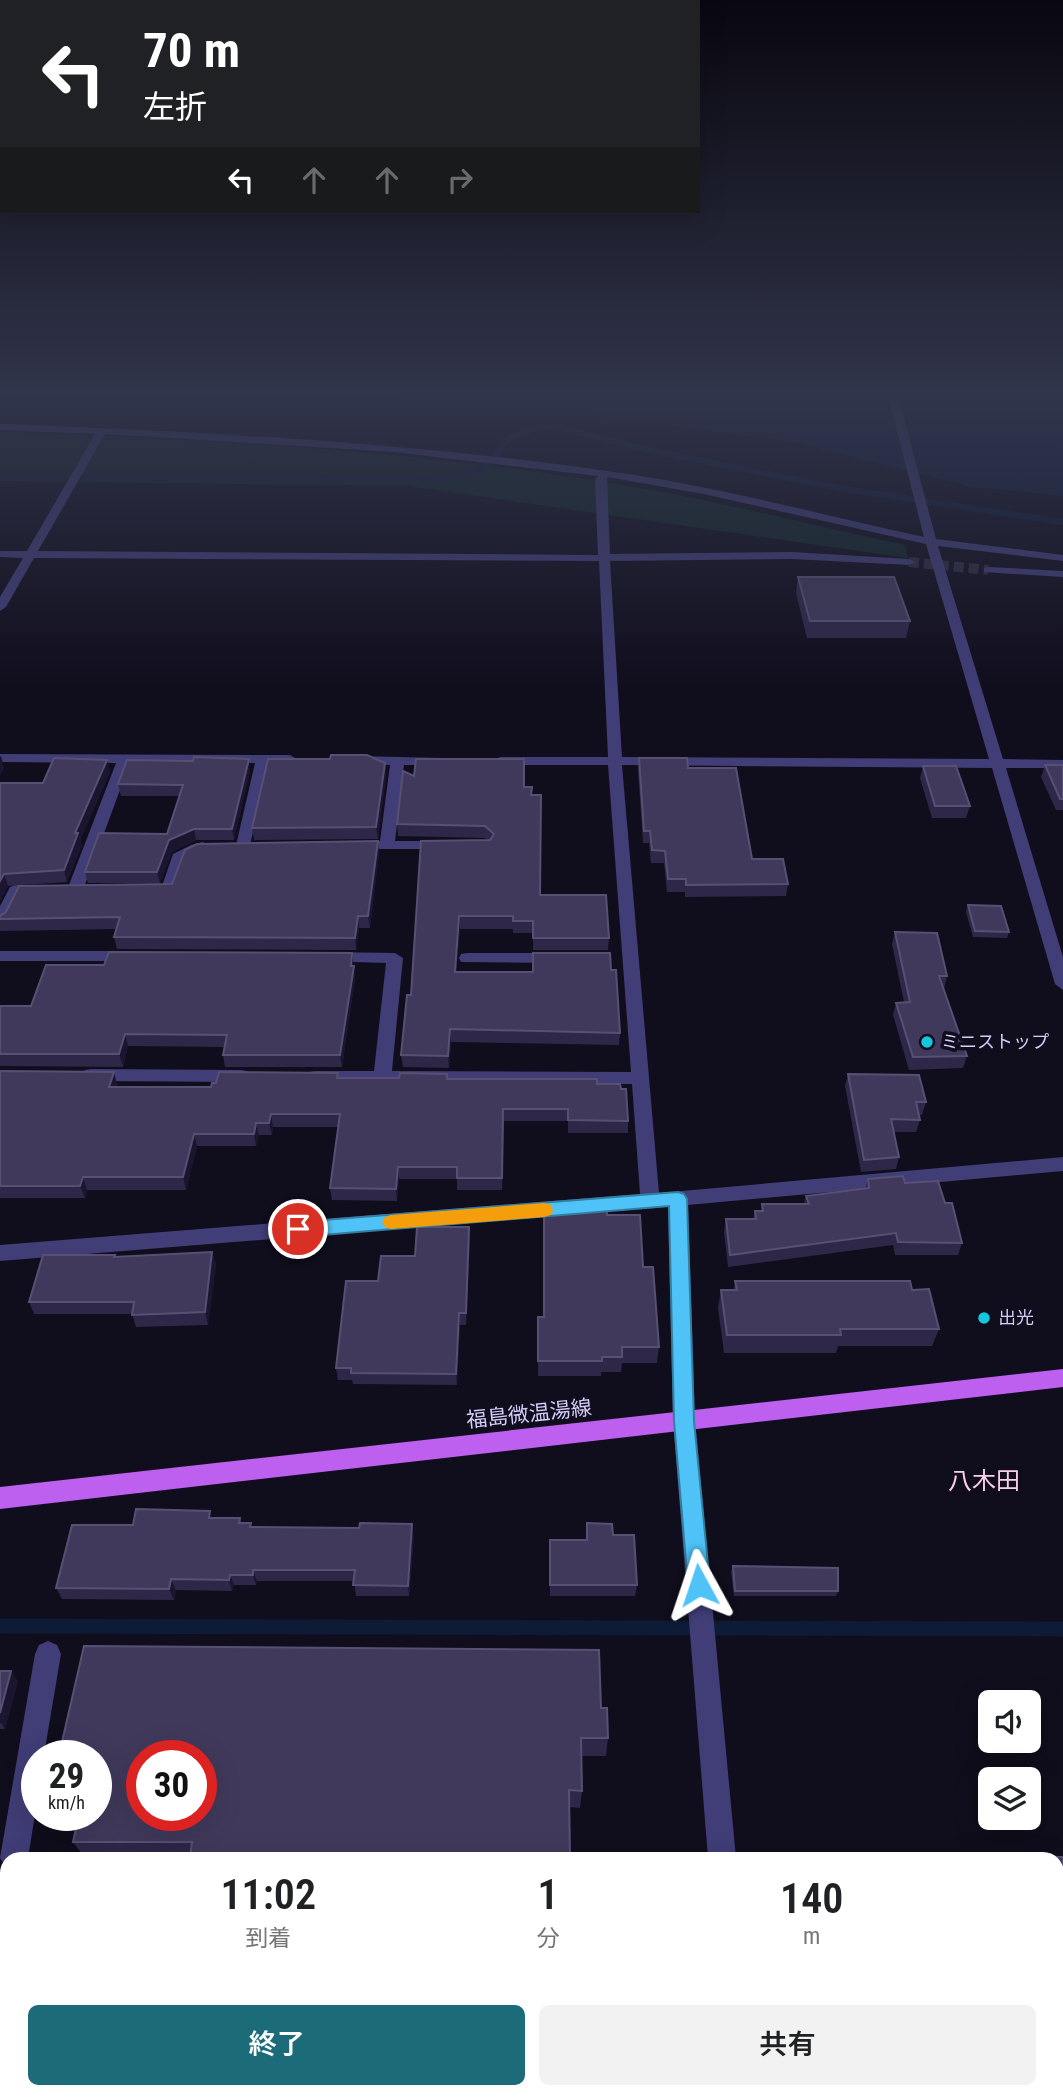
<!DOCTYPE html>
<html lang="ja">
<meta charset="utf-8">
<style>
body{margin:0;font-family:"Roboto Condensed","Noto Sans JP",sans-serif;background:#f2f2f2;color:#202124;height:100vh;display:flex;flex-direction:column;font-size:26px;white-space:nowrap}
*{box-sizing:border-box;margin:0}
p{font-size:23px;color:#757577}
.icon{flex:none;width:38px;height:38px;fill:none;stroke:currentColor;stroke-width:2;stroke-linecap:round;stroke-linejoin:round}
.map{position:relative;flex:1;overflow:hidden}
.details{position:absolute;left:0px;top:1852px;width:1064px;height:247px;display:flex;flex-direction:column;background:#fff;border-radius:21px 21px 0 0;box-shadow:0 7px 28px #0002}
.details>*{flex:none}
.top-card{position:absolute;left:0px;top:0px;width:700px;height:214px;box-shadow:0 7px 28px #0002;background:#202124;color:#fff;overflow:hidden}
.buttons{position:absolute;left:978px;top:1690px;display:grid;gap:14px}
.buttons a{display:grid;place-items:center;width:63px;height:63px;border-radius:10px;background:#fff;box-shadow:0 7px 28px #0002;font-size:35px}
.speed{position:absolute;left:21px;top:1740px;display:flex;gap:14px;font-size:35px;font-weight:700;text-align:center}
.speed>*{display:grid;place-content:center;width:91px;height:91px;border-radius:50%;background:#fff;box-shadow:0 7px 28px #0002;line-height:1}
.speed small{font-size:18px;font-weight:400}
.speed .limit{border:10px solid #d22;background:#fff;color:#111}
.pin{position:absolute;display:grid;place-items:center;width:60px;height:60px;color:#fff;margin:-30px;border:4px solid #fff;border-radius:50%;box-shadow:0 2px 7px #0007}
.me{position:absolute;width:77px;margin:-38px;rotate:355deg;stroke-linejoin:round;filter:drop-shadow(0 0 5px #0008)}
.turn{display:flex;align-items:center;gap:24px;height:147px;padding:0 28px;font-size:32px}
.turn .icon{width:91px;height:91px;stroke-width:2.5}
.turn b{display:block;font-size:49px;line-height:60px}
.lanes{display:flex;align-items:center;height:66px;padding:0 28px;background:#0003;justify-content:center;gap:35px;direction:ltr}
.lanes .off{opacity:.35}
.eta{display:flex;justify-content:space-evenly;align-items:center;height:119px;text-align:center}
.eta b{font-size:42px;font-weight:600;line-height:49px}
.action{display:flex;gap:14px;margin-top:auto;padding:14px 28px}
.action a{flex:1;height:80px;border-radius:10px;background:#1c6b78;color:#fff;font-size:28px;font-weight:600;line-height:80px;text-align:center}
.action a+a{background:#f2f2f2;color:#202124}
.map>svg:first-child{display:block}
.green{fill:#112525}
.water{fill:#0d1b36}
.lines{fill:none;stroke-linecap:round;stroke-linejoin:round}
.stream-far1{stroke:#0d1b36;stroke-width:6}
.stream{stroke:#0d1b36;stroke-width:15}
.minor-tunnel{stroke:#2d2a3d;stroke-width:10;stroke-dasharray:10 5;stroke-linecap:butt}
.minor{fill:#403d77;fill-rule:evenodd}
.major{fill:#bd5fef;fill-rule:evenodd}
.wall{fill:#2e2748}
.shaded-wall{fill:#1b152f}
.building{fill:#40395b;stroke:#575074;stroke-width:2;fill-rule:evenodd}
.route{fill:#4fc3f7;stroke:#337fa1;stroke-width:2}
.slow{fill:#f59e0b}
.poi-dot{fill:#16c5de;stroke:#100d1c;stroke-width:2.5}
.labels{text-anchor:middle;stroke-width:7;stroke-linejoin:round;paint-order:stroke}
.poi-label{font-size:18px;fill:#d3cdfa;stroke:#100d1c;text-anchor:start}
.near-street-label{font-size:21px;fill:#d3cdfa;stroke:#100d1c}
.near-quarter-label{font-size:24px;fill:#facfea;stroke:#100d1c}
</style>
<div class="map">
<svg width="1063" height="2097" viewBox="0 0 1063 2097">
<rect width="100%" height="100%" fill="#100d1c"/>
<!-- green -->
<path class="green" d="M0 432C218 439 437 452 652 490 737 506 821 527 905 545L908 558 408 486 0 481Z"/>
<!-- water -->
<path class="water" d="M347 396H1063V496L972 487 789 441 589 415Z"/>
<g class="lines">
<!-- stream-far1 -->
<path class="stream-far1" d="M0 476 446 479 474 473 495 458 504 442 512 437 539 427H557L648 450 838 488 1063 522"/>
<!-- stream -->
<path class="stream" d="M0 1626 1063 1629"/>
<!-- minor-tunnel -->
<path class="minor-tunnel" d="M909 562 988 570"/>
<!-- minor -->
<path class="minor" d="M888 396H898L936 539 1063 555V561L938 546 1003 759 1063 760V768H1006L1063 957V990L1055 984 992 768 622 765 659 1193 1063 1157V1171L688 1205 695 1421 736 1858H708L673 1421 668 1207 0 1261V1245L640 1194 632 1084 315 1083 309 1082 306 1077 309 1072 315 1071H374L386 963 323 961 321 957 329 952 395 953 403 958 392 1071 631 1072 608 765H500L493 761 500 757H608L599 561 34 558 6 607 0 611V597L23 558 0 557V551H27L95 434 0 430V424C210 432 420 443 628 474 728 489 826 516 924 537ZM105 434 394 452 598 476 595 480 598 555 38 551ZM607 477 704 494 926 544 989 759 622 757 610 561 792 559 909 565 915 562 909 559 792 552 610 554Z
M988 567 1063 571V577L984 572V568Z
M0 754 290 755 297 759 290 763H269L250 845 243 850 236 845 255 763H130L83 890 75 895 67 890 116 763 0 762Z
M357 756 442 758 444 761 437 765H404L395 841H443L450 846 448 849H352L350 846 352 843 380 841 390 765 352 763 350 760Z
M203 842 210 847 185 860 173 894H149L146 891 149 888 162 886 173 854 191 845Z
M15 885H38L46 890 38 895H21L8 923 0 928V906L10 887Z
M0 951H129L137 956 129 961H0Z
M467 953H557L565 958 557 963 461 962 459 958 461 954Z
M91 1069 241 1070 247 1071 250 1076 247 1081 241 1082 91 1081 85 1080 82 1075 85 1070Z
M48 1641 57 1645 61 1654 44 1755H37V1802L28 1858H7V1869L0 1858 35 1654 39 1645Z
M7 1883V1950L0 1953V1886Z
M728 2091H758V2097H728Z"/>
<!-- major -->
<path class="major" d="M1063 1369V1387L0 1509V1487Z"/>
</g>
<!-- wall -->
<path class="wall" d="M798 577 910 621 906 638H807L796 593Z
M639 758 688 768 752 859 788 884 786 896 685 897V892H667L664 863H651L649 843H643L638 770Z
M385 763 386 775 378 839 254 840 252 828Z
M1045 765H1063V810H1056L1041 777Z
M923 766 970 806 966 818H932L920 778Z
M250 771 234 840H196L172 852 160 883H88L85 872 167 834 179 796H121L118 784Z
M110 772 80 840 82 845 67 882 8 886 0 901V783H43Z
M414 776 524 787 531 795 540 895 609 938 608 950H533V933H513V929H460L456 972 611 970 620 1033 619 1045 451 1042 449 1068 403 1067 401 1055 411 995 487 840 485 838 398 836 397 824Z
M378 841 379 853 370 928H359L356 950 117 949 114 937 116 929 0 931V916L172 884Z
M968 905 1009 932 1007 938 973 937 966 912Z
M895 932 947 976 944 989 967 1056 963 1068 909 1070 893 1015 896 1003 904 1002 892 944Z
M352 953 355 978 342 1067H225L223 1055 224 1047 128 1046 123 1067 0 1066V1006H31L104 965Z
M0 1071 117 1084V1087H211L338 1073V1078L448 1079 597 1084 621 1089 628 1121V1133H568V1121H504L502 1190H457V1179H399L397 1201 332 1200 330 1188 338 1127H273L272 1135H259L256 1146H197L186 1190H87L85 1198H0Z
M848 1074 926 1102 922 1115H919L920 1120 916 1132H894L899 1157 896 1169 861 1172 845 1086Z
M868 1179 905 1183 945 1203 962 1243 958 1255H895L893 1245 728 1267 724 1232 726 1219H753L755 1211H761L762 1204H804L806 1196 865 1189Z
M607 1215 643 1267 659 1347 657 1363H622L621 1372H601V1376H538V1317H544Z
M470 1239 466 1325H460L457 1385 353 1384 352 1380H338L336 1368 378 1281Z
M212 1252 216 1264 208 1325 136 1327 132 1314H34L29 1302 115 1255 116 1257Z
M735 1281 912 1290 939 1329 932 1346H838L836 1353H724L718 1308 721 1290H734Z
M213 1518H240L242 1523 252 1527 414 1535 409 1596H356L354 1581H257L256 1585H234L232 1591 176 1590 174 1600 62 1599 56 1588 133 1525Z
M587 1523 613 1535 637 1585 635 1596H550V1540H586Z
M733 1566 838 1591 836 1596H734L731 1572Z
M0 1671 18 1681 5 1729H0Z
M601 1708 608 1738 606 1756H581L582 1791 580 1808 569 1807 190 1858H85L73 1842 76 1825H59L51 1815H96Z
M838 1855 1063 1857V2097H859L858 2091H1057V1858H836Z"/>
<!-- shaded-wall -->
<path class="shaded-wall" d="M1 756 4 768 0 776V757Z
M249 759 250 771 234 840 232 829Z
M107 760 110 772 80 840 82 845 67 882 64 870 75 833Z
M385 763 386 775 378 839 376 827Z
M194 829 196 840 172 852 160 883 157 872 169 840Z
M378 841 379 853 370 928 368 916Z
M4 874 8 886 0 901V881Z
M358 916 359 928 356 950 355 938Z
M459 916 460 929 455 984V972Z
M352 953 355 978 342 1067 340 1055Z
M450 1029 451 1042 449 1068 448 1056Z
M125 1034 128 1046 123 1067 119 1054Z
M114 1072 117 1084 113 1100 109 1087Z
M271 1114 273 1127 272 1135 269 1123Z
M256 1123 259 1135 256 1146 254 1134Z
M194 1134 197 1146 186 1190 183 1177Z
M398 1167 399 1179 397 1201 396 1189Z
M83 1177 87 1190 85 1198 80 1186Z
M469 1227 470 1239 466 1325V1313Z
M212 1252 216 1264 208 1325 205 1312Z
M459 1313 460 1325 457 1385 456 1374Z
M412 1524 414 1535 409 1596 408 1586Z
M253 1570 257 1581 256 1585 253 1575Z
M230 1575 234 1585 232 1591 229 1580Z
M171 1579 176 1590 174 1600 169 1589Z
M11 1671 18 1681 5 1729 0 1722V1713Z"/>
<!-- building -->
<path class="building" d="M798 577H894L910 621H810Z
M331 755H367L385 763 376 827 252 828 268 759H330Z
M194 757 249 759 232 829H194L169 840 157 872H85L99 833 167 834 183 785 118 784 127 760 193 761Z
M54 758 107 760 75 833H78L64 870 4 874 0 881V783H43Z
M639 758H687L688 768H736L752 859H783L788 884 686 885V879H668L665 851 652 850 650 831H644Z
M416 759H524V787H532L531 795H541L540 895H606L609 938H533V921H513V916H459L455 972H533V953H610L611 970H616L620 1033 450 1029 448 1056 401 1055 407 995H411L421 841 490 840 494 834 485 826 397 824 403 771 414 776Z
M1045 765H1063V799H1060Z
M923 766H956L970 806H935Z
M378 841 368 916H358L355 938 114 937 120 917 0 919V916L6 912 19 886 172 884 185 850 197 844Z
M968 905 1001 906 1009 932 975 931Z
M895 932 937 933 947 976H939L967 1056 913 1057 896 1003 910 1002Z
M109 952 352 953 351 966H354L340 1055H223L227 1035 125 1034 119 1054H0V1006H31L46 965H104Z
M0 1071 114 1072 109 1087H211L212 1083H216L219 1072 338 1073 337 1078H399L400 1073 447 1074V1079H597V1084H620L621 1089H626L628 1121 568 1120V1109H503L502 1178H457V1167H398L396 1189 330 1188 340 1114H271L269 1123H256L254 1134H194L183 1177H83L80 1186H0Z
M848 1074 919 1075 926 1102H916L920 1120 891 1119 899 1157 864 1160Z
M903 1176 905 1183 938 1181 945 1203H952L962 1243 898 1242 896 1233 730 1255 726 1219H756L755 1211H763L762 1204H809L806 1196 869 1188 868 1179Z
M544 1208H607V1215H640L643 1267H653L659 1347H622V1357H602V1361H538V1317H544Z
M417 1227H469L466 1313H459L456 1374 351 1373V1368H336L346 1281H378L381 1256H415Z
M212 1252 205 1312 132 1315 134 1302H29L43 1255H115L114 1257Z
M735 1281H910L912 1290 929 1289 939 1329H840L841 1335H727L721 1290H737Z
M136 1509 210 1511 209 1518H240L239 1523H251L250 1527 359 1528 360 1523 412 1524 408 1586 353 1585 355 1570H253V1575H230L229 1580 171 1579 169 1589 56 1588 72 1525H133Z
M587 1523 612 1524 613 1535H634L637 1585H550V1540H587Z
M733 1566 838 1568V1591H735Z
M84 1646 599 1650 601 1708H607L608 1738H581L582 1791 569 1790 570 1858H190L192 1842H73L79 1815H96V1755H59ZM142 1755H201V1815H142Z
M0 1671H11L0 1713Z
M838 1855 1063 1857V2097H870L869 2091H1057V1858H838Z"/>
<!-- sky -->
<linearGradient id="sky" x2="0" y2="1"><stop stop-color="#09070f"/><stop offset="0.57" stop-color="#31354b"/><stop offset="1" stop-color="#31354b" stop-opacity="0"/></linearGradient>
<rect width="1063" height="690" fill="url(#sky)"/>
<!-- route -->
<path class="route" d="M678 1192 684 1194 687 1199 694 1421 710 1585 706 1593 699 1596 691 1593 688 1585 674 1421 669 1206 298 1237 292 1234 289 1229 292 1224 298 1222Z"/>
<!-- slow -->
<path class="slow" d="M544 1203 551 1205 553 1210 551 1215 544 1217 391 1229 385 1227 382 1222 385 1217 391 1215Z"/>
<!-- markers -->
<g class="poi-dot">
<circle cx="927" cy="1042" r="7"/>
<circle cx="984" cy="1318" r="7"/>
</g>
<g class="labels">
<!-- poi labels -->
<g class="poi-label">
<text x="941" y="1048">ミニストップ</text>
<text x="998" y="1324">出光</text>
</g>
<!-- near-street labels -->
<g class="near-street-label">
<text transform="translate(529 1414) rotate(-6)" y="7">福島微温湯線</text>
</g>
<!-- near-quarter labels -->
<g class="near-quarter-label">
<text x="984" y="1489">八木田</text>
</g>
</g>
</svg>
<div class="buttons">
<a><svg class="icon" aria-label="sound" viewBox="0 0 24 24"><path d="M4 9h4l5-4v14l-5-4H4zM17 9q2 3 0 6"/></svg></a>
<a><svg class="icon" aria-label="layers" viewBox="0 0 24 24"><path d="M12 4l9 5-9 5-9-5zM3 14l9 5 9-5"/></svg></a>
</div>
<div class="speed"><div>29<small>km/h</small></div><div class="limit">30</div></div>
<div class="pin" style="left:298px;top:1229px;background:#d93025"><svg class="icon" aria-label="arrive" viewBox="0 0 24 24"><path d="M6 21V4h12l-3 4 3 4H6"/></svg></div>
<svg class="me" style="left:699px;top:1585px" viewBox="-20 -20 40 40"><path d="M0-17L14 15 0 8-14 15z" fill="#4fc3f7" stroke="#fff" stroke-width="4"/></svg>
<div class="top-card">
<div class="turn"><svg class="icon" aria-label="left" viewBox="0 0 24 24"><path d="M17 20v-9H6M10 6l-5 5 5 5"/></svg><div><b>70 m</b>左折</div></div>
<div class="lanes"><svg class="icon" aria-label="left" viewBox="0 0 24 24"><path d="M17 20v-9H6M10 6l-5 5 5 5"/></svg><svg class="icon off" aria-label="ahead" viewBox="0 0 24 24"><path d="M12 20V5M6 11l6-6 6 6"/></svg><svg class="icon off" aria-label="ahead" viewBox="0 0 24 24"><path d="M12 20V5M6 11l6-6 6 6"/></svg><svg class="icon off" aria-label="right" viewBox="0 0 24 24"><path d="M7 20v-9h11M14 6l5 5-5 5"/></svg></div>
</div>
<section class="details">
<div class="eta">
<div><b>11:02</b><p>到着</p></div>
<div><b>1</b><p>分</p></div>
<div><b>140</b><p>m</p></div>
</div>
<div class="action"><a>終了</a><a>共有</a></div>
</section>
</div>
